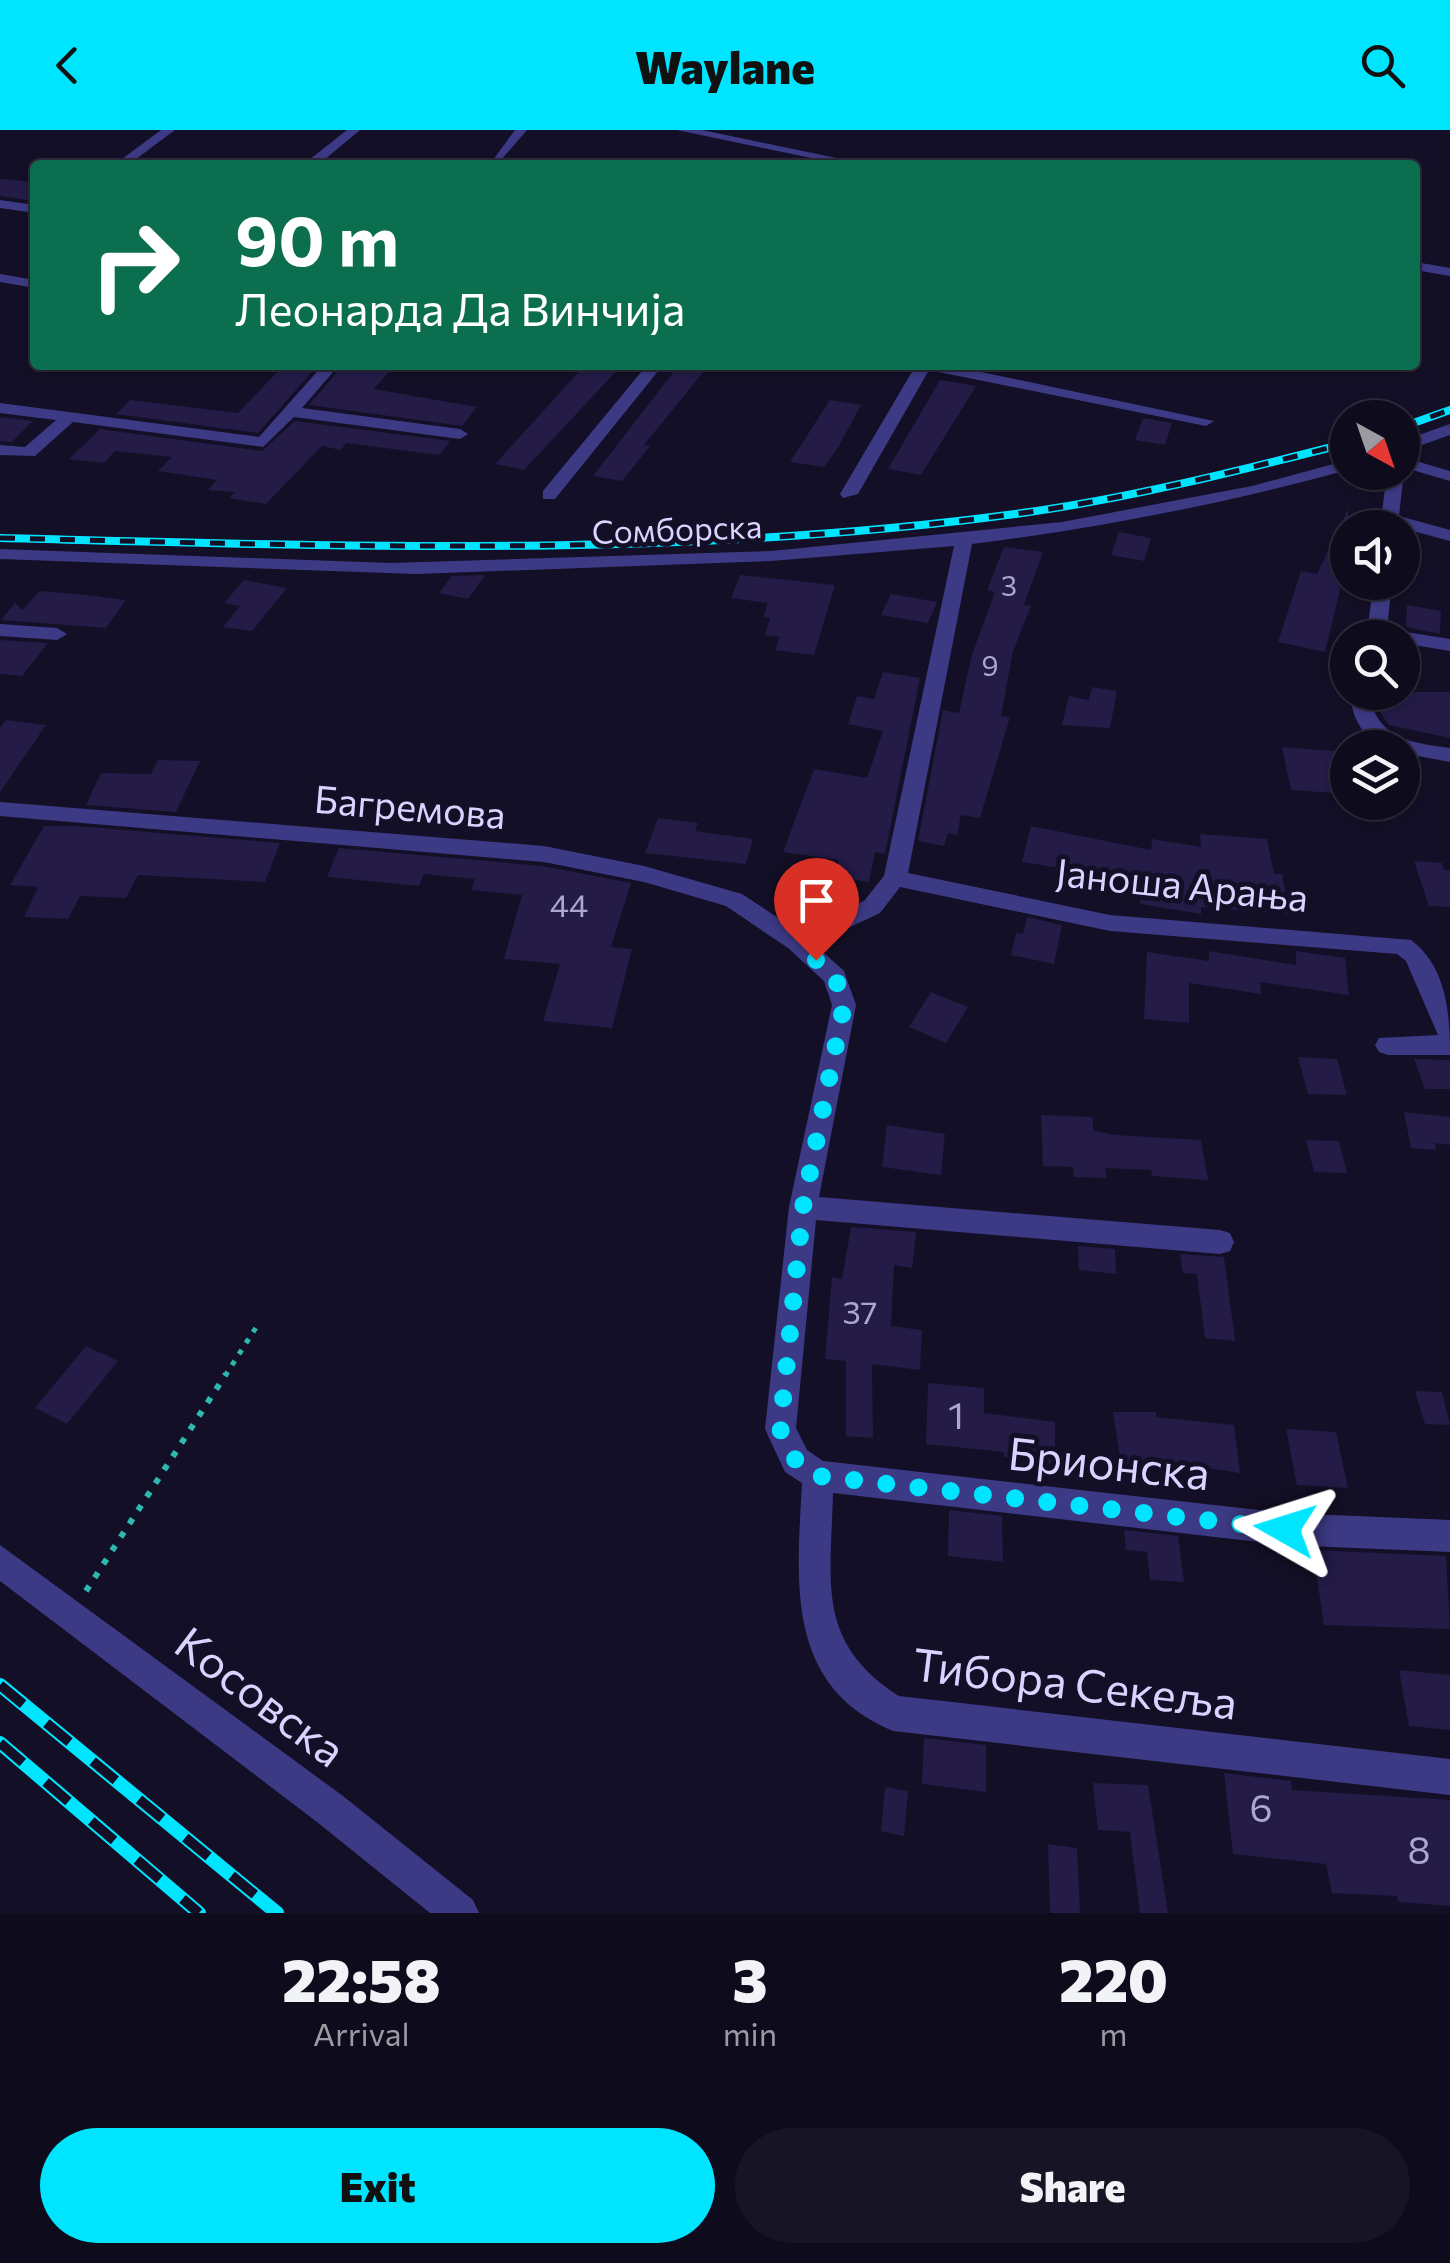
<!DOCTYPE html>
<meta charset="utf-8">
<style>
body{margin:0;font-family:Commissioner,sans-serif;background:#171425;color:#f1f3f6;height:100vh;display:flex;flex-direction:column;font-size:38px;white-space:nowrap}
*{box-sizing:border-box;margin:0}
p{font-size:32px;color:#9b9ba3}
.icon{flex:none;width:55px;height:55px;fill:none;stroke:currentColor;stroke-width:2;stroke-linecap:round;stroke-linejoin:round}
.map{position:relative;height:1783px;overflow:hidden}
.drawer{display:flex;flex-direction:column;background:#0e0b1c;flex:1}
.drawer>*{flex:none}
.hud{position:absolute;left:30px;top:30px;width:1390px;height:210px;border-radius:10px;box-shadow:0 2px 8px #0004,0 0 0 2px #2e2b3b;background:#0b6e4f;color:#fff;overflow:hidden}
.needle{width:65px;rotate:140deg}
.controls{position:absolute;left:1330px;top:270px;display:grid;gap:20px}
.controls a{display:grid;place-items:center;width:90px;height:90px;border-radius:50%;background:#0e0b1c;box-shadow:0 2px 8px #0004,0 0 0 2px #2e2b3b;font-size:50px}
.pin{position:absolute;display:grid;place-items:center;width:85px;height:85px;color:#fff;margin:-102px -42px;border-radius:50% 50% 50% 0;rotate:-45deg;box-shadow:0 0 10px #0007}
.pin .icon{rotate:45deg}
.me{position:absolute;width:110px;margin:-55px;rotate:276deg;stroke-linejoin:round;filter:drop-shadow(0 0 8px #0008)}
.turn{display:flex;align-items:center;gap:35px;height:210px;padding:0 40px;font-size:45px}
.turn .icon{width:130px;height:130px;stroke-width:2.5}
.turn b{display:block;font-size:70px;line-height:85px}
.eta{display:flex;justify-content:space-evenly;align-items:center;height:170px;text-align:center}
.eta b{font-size:60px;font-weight:800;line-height:70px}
.action{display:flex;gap:20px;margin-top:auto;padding:20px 40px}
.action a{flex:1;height:115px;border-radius:60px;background:#00e5ff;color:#111;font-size:40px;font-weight:800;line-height:115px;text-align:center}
.action a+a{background:#171425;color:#f1f3f6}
header{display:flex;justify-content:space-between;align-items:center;height:130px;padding:0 40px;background:#00e5ff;color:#111;font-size:45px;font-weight:800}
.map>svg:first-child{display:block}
.building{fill:#241b47}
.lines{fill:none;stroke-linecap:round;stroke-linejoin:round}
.path-far1{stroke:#2fb8b0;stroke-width:5;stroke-dasharray:5 8;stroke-linecap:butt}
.path{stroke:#2fb8b0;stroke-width:6;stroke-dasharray:6 10;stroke-linecap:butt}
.street{fill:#3d3a85;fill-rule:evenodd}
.rail-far1-casing{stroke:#00e5ff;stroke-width:8}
.rail-casing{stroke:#00e5ff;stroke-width:14}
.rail-far1{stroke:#130f26;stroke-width:5;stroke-dasharray:15;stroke-linecap:butt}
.rail{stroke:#130f26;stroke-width:10;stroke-dasharray:30;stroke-linecap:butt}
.route{stroke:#00e5ff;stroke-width:18;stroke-dasharray:0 32.4}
.labels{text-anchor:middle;stroke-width:10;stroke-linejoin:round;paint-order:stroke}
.far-number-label{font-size:28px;fill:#aca6d1}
.far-street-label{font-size:32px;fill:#d9d4ff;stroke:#130f26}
.number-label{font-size:32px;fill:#aca6d1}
.street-label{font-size:38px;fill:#d9d4ff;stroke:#130f26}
.near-number-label{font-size:38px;fill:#aca6d1}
.near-street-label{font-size:45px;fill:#d9d4ff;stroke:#130f26}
</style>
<header><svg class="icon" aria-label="back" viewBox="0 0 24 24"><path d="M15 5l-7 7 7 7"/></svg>Waylane<svg class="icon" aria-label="search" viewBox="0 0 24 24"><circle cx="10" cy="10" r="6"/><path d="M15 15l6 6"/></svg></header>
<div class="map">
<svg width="1450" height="1783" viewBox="0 0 1450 1783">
<rect width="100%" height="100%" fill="#130f26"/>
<!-- building -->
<path class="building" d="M0 49 35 52V71L0 66Z
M284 235H318L258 303 116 284 130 270 238 283Z
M343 235H395L374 259 477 277 462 296 309 275Z
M585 235H622L524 340 495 334Z
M679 235H709L644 315 650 316 622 351 593 346Z
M940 250 976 256 921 345 888 339Z
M830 270 861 275 839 316 824 337 790 332Z
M0 287 33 291 12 312 0 311Z
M1143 288 1172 293 1165 315 1135 310Z
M295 291 450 311 439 325 346 313 341 320 322 316 266 374 229 368 235 362 208 360 217 350 158 341 172 327 115 321 104 333 69 329 100 299 262 321Z
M1348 379V450L1343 448 1325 522 1278 512 1301 441 1317 444Z
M1119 402 1151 408 1144 431 1111 425Z
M1004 417 1043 422 1024 475 1031 476 1013 521 1001 586 1010 587 980 688 961 685 957 705 948 703 944 716 918 711 943 580 959 583 972 524 995 462 987 460Z
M485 445 468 469 439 463 452 446Z
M740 445 835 455 814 525 775 520 780 507 765 505 770 488 763 487 768 473 731 468Z
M244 450 287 458 252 501 223 497 240 476 224 473Z
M40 461 87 465 126 470 106 498 1 490 15 473 22 480Z
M891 464 937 472 928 493 881 485Z
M1407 475 1441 481 1440 504 1406 497Z
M0 510 48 513 22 546 0 544Z
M883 542 920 548 885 724 875 722 869 752 835 747 839 730 783 722 814 639 867 648 883 601 848 594 857 566 874 569Z
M1092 557 1117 561 1110 598 1062 595 1069 566 1089 570Z
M1380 562H1450V608L1389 595 1379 581Z
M6 590 46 595 0 662V598Z
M1282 617 1348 622V664L1291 660Z
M158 630 200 631 176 682 86 675 101 643 151 644Z
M658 688 698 693 695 701 753 709 746 734 645 723Z
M44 696H76L280 713 265 752 138 745 126 768 80 766 68 789 24 787 38 757 10 755Z
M1031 696 1151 720 1152 709 1201 717 1200 704 1267 709 1274 744H1282L1289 784 1201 777V784L1140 774 1142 751 1022 732Z
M339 718 543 736 631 753 611 817 632 819 612 898 543 891 560 834 504 829 522 765 471 760 475 749 424 744 419 756 327 747Z
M1414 731 1442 733 1444 740H1450V777L1429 776Z
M1027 787 1062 795 1054 834 1011 825 1016 803 1023 804Z
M1209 821 1296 835V821L1345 828 1349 865 1260 852 1261 864 1189 853V893L1144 889 1147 822 1209 831Z
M931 862 968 877 946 913 909 897Z
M1298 927 1337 929 1347 965 1308 964Z
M1414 929 1450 930V959H1425Z
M1404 982 1450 987V1015L1435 1013 1436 1020 1411 1018Z
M1041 985 1092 987 1094 1001 1116 1005 1201 1010 1208 1050 1152 1046 1151 1040 1105 1038 1107 1048 1074 1047 1073 1037 1043 1036Z
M887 995 945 1004 941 1045 882 1037Z
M1306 1010 1339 1011 1347 1043 1314 1042Z
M851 1097 916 1102 912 1138 894 1135 891 1196 922 1200 920 1240 872 1234 873 1308 846 1306V1231L825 1229 832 1147 842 1149Z
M1078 1116 1115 1119 1116 1144 1079 1140Z
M1180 1124 1224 1127 1235 1211 1205 1208 1197 1144 1183 1143Z
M86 1216 118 1231 67 1294 35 1278Z
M928 1253 984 1258V1283L1055 1292V1334L1004 1327V1322L926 1314Z
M1415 1261 1442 1262 1450 1295 1425 1294Z
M1113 1282H1156V1287L1234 1295 1240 1343 1187 1335 1121 1334Z
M1286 1299 1336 1302 1348 1358 1297 1355Z
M949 1380 1002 1386 1003 1432 948 1426Z
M1124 1400 1178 1406 1184 1452 1150 1450 1147 1422 1126 1420Z
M1313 1420 1446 1426 1450 1499 1324 1495Z
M1399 1540 1450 1545V1600L1409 1596Z
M924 1608 986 1615V1662L922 1654Z
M1224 1643 1291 1651 1292 1660 1450 1670V1776L1398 1772 1397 1766 1332 1763 1326 1734 1233 1724Z
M1093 1653 1148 1655 1168 1783H1140L1130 1702 1098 1700Z
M885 1657 908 1661 904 1706 881 1701Z
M1048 1714 1077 1718 1080 1783H1050Z"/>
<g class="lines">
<!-- path-far1 -->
<path class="path-far1" d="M225 1246 257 1196"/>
<!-- path -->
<path class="path" d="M86 1461 226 1244"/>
<!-- street -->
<path class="street" d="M161 0H175L128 35H114Z
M347 0H360L318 35H308L309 30Z
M515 0H527L501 30H493Z
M677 0H702L870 35H845Z
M0 70 35 75V83L0 78Z
M1415 132 1450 138V146L1415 140Z
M0 144 35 150V158L0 152Z
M323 235H339L302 278 460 299 468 304 460 309 294 287 263 317 73 292 35 326 0 325V315L25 317 56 290 0 283V273L259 307Z
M647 235H663L555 369H543V361Z
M916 235H948L1214 291 1206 296 929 240 858 364 843 368 840 364Z
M1450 294V305L1402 322V311Z
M1402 327 1450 341V351L1402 337Z
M1348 330V340C1223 374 1100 398 972 414L908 743 1110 785 1411 810C1447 837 1450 884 1450 925H1388L1379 922 1375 915 1379 908 1438 905 1406 831 1397 824 1110 801 900 757 880 783 814 814 844 841 856 875 819 1067 1220 1100 1230 1103 1234 1112 1230 1121 1220 1124 816 1090 796 1298 807 1320 823 1331 1285 1383 1450 1390V1422L1285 1415 833 1363C831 1451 815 1512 899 1566L1450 1629V1665L893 1601C784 1556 797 1450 802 1353L785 1342 765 1299 789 1077 832 875 824 851 788 818 726 776 644 752 544 732 0 686V672L544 716 644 736 742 764 798 801 864 771 884 746 954 416 771 431 416 444 0 429V419L390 433 771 421 1062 392 1252 356Z
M1402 339 1404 342 1399 386 1450 400V411L1402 398H1380L1387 342H1402Z
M1374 452H1392L1387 499 1450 509V521L1402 513V508H1366Z
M0 494 57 498 67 504 57 510 0 506Z
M1350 562H1370C1374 608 1411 613 1450 618V632L1402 623V618C1369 618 1352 595 1350 562Z
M0 1415 343 1666 473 1770 479 1783H430L317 1692 0 1451Z"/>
<!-- rail-far1 casing -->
<g class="rail-far1-casing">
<path id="rail-far1" d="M1402 297 1450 280
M0 408C338 416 678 429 1015 384 1127 369 1238 341 1348 313"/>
</g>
<!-- rail casing -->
<g class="rail-casing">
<path id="rail" d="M0 1555 277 1783
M0 1613 199 1783"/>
</g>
<!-- rail-far1 -->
<use href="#rail-far1" class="rail-far1"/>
<!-- rail -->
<use href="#rail" class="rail"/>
</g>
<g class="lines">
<!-- route -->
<path class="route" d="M816 830 835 846 844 875 803 1077 780 1299 796 1331 818 1346 1285 1399"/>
</g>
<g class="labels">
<!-- far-number labels -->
<g class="far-number-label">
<text x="1009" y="466">3</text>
<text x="990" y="546">9</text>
</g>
<!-- far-street labels -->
<g class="far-street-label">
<text transform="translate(677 400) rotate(-2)" y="11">Сомборска</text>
</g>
<!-- number labels -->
<g class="number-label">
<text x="569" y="787">44</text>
<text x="860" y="1194">37</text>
</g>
<!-- street labels -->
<g class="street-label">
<text transform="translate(410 678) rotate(5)" y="13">Багремова</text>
<text transform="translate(1182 756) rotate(6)" y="13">Јаноша Арања</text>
</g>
<!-- near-number labels -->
<g class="near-number-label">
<text x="956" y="1299">1</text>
<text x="1261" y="1692">6</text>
<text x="1419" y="1734">8</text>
</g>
<!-- near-street labels -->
<g class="near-street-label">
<text transform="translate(1109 1334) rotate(6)" y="16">Брионска</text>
<text transform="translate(1075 1554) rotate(7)" y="16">Тибора Секеља</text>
<text transform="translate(260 1567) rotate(37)" y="16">Косовска</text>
</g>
</g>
</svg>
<div class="controls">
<a><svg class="needle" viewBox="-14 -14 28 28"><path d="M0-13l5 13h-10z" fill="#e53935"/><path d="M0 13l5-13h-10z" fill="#9b9ba3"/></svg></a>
<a><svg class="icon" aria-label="sound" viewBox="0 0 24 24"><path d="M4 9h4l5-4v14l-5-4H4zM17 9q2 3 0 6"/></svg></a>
<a><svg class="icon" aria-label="search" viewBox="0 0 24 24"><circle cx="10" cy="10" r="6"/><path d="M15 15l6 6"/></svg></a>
<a><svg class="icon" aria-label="layers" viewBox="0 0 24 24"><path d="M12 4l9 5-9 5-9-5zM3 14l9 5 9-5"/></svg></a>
</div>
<div class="pin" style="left:816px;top:830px;background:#d93025"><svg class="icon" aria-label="arrive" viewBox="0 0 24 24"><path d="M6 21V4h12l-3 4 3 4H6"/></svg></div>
<svg class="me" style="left:1285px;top:1399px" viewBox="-20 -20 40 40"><path d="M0-17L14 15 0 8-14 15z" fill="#00e5ff" stroke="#fff" stroke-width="4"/></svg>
<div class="hud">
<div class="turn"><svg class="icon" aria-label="right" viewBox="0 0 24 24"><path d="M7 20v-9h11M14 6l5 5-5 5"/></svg><div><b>90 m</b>Леонарда Да Винчија</div></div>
</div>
</div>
<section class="drawer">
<div class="eta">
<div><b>22:58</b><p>Arrival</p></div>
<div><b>3</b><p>min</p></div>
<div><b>220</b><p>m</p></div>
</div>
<div class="action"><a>Exit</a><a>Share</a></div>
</section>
